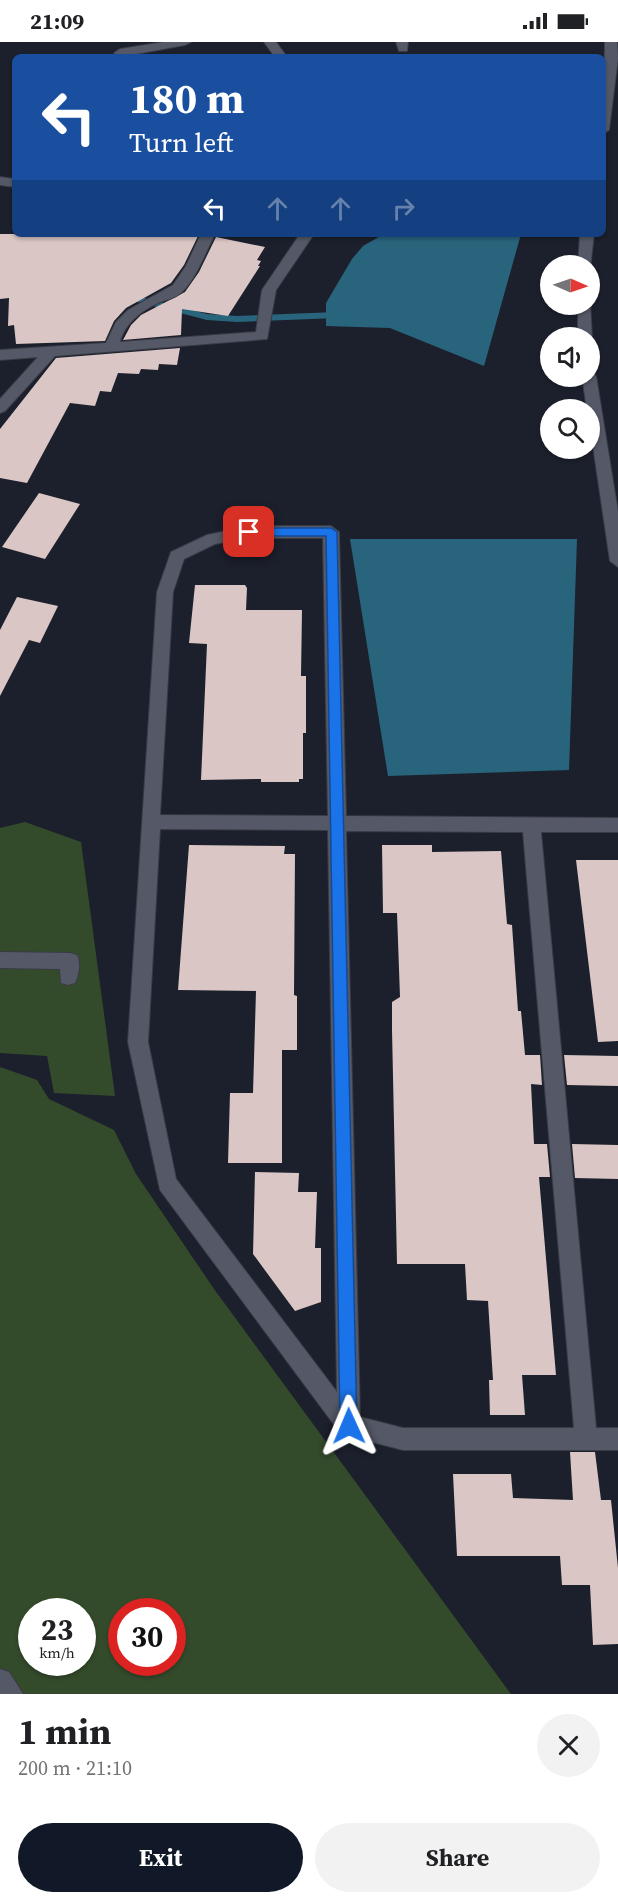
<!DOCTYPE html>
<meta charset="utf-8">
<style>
body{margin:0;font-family:"Source Serif 4",serif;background:#f2f2f2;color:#202124;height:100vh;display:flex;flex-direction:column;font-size:22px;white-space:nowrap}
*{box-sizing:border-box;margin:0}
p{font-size:20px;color:#757577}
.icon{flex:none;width:33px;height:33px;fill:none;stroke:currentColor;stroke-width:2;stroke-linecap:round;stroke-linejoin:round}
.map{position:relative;height:1652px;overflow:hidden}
.details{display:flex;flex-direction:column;background:#fff;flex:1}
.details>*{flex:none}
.banner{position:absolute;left:12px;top:12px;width:594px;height:183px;border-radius:9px;box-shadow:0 2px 4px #0004;background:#1a4fa0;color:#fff;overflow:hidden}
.needle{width:39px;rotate:92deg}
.controls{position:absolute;left:540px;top:213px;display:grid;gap:12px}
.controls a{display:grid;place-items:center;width:60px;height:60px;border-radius:50%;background:#fff;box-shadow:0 2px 4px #0004;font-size:30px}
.speed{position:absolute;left:18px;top:1556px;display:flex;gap:12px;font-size:30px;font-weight:700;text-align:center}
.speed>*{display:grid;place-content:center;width:78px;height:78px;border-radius:50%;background:#fff;box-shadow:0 2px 4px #0004;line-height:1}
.speed small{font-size:15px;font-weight:400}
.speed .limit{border:9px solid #d22;background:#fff;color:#111}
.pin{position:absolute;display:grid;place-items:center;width:51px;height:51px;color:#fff;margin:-26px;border-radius:12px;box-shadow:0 3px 9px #0006}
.me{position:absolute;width:66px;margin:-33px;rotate:359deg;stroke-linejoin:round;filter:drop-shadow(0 0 4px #0008)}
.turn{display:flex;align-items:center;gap:21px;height:126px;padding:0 18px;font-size:27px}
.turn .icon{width:78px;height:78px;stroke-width:2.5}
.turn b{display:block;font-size:42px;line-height:51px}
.lanes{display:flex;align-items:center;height:57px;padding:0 18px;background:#0003;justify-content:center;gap:30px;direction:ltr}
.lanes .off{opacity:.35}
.round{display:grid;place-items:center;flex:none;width:63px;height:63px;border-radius:32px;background:#f2f2f2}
.overview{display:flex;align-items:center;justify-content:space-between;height:102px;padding:0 18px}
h1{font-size:36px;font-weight:700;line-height:45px}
.primary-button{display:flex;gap:12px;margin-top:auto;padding:12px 18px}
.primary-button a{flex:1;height:69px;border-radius:36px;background:#111827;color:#fff;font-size:24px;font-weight:700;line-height:69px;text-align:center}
.primary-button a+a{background:#f2f2f2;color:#202124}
.status{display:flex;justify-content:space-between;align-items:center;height:42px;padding:0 30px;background:#fff;direction:ltr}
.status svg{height:16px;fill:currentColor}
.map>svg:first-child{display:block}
.green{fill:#344b2b;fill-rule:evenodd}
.water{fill:#28657d}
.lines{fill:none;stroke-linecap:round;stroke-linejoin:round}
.stream{fill:#28657d;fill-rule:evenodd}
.building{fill:#dac6c4}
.minor-casing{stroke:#393b45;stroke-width:2}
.minor{fill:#555967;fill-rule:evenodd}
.route{fill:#1a73e8;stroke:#114b97;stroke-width:1.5}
</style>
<div class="status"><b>21:09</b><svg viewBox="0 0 49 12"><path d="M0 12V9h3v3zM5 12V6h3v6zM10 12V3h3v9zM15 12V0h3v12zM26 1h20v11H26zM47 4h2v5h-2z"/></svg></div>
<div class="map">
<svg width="618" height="1652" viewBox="0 0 618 1652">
<rect width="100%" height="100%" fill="#1c202c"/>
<!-- green -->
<path class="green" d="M25 780 81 800 115 1054 54 1051 47 1014 0 1011V786Z
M0 1025 37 1038 49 1057 114 1088 136 1132 214 1247 511 1652H0ZM32 1569H82V1620H32ZM122 1569H172V1620H122Z"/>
<!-- water -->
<path class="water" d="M384 192H521L484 324 390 286 326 284V261L352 217 363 204Z
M350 497H577L569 728 388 734Z"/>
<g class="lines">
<!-- stream -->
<path class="stream" d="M125 251 207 272 237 274 337 270 342 273 337 276 237 280 207 278 122 256 120 254Z"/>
</g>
<!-- building -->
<path class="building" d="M0 192H199L184 223 171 241 126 266 114 279 105 299 16 302 14 283 8 284 9 256 0 257Z
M216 195 265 205 257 218 261 219 258 224H260L228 274 182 267 181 293 123 298 131 283 141 273 185 250 199 230Z
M180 306 177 323 159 322 158 328 141 327 139 332 118 331 111 350 100 349 95 364 70 361 27 441 0 436V387L56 316Z
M39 451 80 462 45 517 2 505Z
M195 543H245L247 546 246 568H302L301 634H306V691H303V737H299V740H261V737L201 738 207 602 189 601Z
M17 555 58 564 40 601 29 598 0 654V588Z
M189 803 285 804 284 812H295L294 953 297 954V1008H282V1121H228L230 1051H253L256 949 178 948Z
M382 803H432V810L501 809 507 882 512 883 518 969H521L525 1013H540L542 1043 531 1042 534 1102H547L550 1135H539L556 1333H522L525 1373H490L489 1338H493L488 1259 467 1258 465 1222H397L392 988V960L400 955 397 871H383Z
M576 818H618V999L598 1000Z
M564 1013 618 1014V1044L567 1043Z
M572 1102 618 1103V1137L575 1136Z
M255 1130 299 1131 298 1150H317L315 1206H321V1260L295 1269 253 1212Z
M570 1410H595L601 1458H611L618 1526V1602L593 1603 590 1543H562L560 1514H457L453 1432H511L513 1456 573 1458Z"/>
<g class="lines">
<!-- minor casing -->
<g class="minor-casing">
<path id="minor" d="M164 0H191L185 3 120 15 114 11 120 7Z
M264 0H276L287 15H275Z
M396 0H408L407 9H399Z
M605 0H617L618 16 609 88 603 92Z
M0 135 15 137V145L0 143Z
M201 192H215C205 211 198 233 183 249 175 257 167 257 158 261 142 268 124 282 120 300L256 290 262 248 300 192H314L276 248 267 297 55 314 5 369 0 371V357L38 315 0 318V308L106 301 116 280 128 268 173 243 186 224Z
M580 192H594L590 227V224H578Z
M590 259 592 296 590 299V296H578V262H590Z
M590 329 596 334 618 470V525L610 519 590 384V368H587L582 334H590Z
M249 484H331L339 490 346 774 618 776V790H541L596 1386H618V1408H403L341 1392 160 1148 128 1000 157 550 171 510 207 493ZM249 496H323L328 774 160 773 173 550 184 517 215 502ZM160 787 328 788 337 1350 176 1137 148 1000ZM346 789 523 790 574 1386H403L360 1375Z
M0 910 70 911 77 913C81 922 79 932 75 941L68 943 61 941 60 927 0 926Z
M0 1627 9 1630 23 1652H0Z"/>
</g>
<!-- minor -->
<use href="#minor" class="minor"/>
</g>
<!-- route -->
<path class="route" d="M249 486H331L337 490 357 1384 355 1390 349 1393 343 1390 340 1384 326 494H249L243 490Z"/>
</svg>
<div class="controls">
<a><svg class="needle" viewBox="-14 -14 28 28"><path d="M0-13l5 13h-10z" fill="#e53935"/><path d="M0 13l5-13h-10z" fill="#757577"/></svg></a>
<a><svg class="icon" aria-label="sound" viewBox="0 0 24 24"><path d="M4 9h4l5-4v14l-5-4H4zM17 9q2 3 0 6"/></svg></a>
<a><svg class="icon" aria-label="search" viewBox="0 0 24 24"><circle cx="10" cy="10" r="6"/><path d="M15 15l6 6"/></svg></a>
</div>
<div class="speed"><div>23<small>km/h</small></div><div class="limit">30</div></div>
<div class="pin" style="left:249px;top:490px;background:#d93025"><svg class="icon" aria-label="arrive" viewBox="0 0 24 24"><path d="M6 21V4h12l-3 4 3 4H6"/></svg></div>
<svg class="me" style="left:349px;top:1384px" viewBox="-20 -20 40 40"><path d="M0-17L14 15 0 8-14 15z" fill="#1a73e8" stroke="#fff" stroke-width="4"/></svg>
<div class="banner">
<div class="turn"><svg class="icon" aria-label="left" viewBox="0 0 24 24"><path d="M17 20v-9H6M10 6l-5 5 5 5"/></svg><div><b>180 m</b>Turn left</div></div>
<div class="lanes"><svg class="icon" aria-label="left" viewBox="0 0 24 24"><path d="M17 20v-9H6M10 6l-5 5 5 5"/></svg><svg class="icon off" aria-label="ahead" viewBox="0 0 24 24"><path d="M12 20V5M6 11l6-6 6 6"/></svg><svg class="icon off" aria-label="ahead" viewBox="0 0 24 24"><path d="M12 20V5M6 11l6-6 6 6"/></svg><svg class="icon off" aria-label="right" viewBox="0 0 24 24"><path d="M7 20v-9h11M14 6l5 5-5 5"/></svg></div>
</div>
</div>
<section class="details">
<div class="overview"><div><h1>1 min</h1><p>200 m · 21:10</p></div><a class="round"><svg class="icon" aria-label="close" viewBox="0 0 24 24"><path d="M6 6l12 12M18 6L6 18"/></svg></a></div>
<div class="primary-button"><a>Exit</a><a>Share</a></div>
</section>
